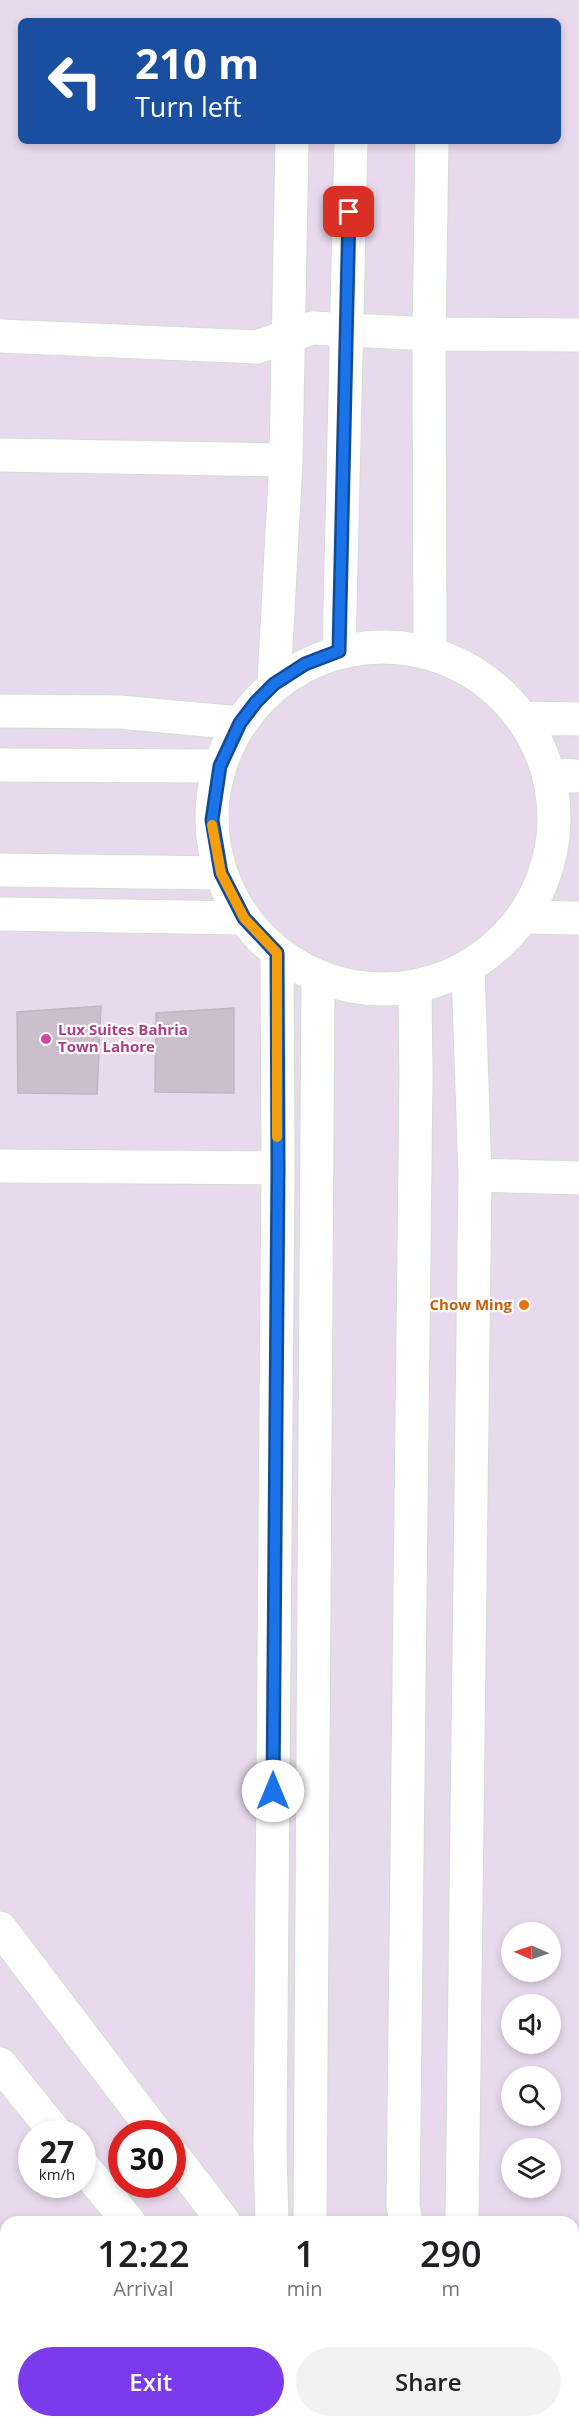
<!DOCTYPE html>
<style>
body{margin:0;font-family:"Open Sans",sans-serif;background:#f2f2f2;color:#202124;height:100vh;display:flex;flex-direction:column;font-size:22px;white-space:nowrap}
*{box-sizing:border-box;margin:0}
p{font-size:20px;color:#757577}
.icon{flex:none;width:33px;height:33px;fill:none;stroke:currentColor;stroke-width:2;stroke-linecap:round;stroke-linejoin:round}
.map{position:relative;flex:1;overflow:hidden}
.panel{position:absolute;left:0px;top:2216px;width:579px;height:212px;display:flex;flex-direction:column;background:#fff;border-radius:18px 18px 0 0;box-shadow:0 3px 9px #0003}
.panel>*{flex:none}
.hud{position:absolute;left:18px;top:18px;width:543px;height:126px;border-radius:9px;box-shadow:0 3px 9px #0003;background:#1a4fa0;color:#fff;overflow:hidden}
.needle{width:39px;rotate:272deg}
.buttons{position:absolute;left:501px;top:1922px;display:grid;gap:12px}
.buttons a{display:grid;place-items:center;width:60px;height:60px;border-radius:50%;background:#fff;box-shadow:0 3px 9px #0003;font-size:30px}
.speed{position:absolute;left:18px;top:2120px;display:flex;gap:12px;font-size:30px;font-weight:700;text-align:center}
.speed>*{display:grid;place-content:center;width:78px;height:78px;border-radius:50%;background:#fff;box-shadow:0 3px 9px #0003;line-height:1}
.speed small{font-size:15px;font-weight:400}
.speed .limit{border:9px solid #d22;background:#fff;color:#111}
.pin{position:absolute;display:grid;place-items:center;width:51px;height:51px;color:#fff;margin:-26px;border-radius:12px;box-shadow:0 3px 9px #0006}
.me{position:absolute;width:66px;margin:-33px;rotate:0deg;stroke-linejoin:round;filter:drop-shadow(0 0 4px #0008)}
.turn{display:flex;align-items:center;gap:21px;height:126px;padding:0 18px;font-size:27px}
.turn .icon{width:78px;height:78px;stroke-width:2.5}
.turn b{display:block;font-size:42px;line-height:51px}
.eta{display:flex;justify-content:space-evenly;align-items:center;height:102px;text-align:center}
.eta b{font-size:36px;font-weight:600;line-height:42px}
.cta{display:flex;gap:12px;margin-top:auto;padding:12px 18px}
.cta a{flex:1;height:69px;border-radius:36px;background:#7c3aed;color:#fff;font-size:24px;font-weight:600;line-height:69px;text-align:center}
.cta a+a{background:#f2f2f2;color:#202124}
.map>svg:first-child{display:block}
.building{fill:#cbbecd;stroke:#c4b3c7;stroke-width:1.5}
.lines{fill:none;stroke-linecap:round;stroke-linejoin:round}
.minor-casing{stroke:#cee2cf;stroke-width:35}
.minor{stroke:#fff;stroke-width:33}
.route-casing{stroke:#114b97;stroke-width:15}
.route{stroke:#1a73e8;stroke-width:10}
.slow{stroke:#f59e0b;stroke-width:10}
.hotel-dot{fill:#d1479c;stroke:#fff;stroke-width:2}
.food-dot{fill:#e8710a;stroke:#fff;stroke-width:2}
.labels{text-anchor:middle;stroke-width:4.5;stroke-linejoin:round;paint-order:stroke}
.hotel-label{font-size:15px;font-weight:bold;fill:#b23c85;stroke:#fff;text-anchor:start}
.food-label{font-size:15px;font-weight:bold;fill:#c56008;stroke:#fff;text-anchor:end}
</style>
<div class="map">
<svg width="579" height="2426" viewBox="0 0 579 2426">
<rect width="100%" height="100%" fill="#e8d9ec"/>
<!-- building -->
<path class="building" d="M101 1006 97 1094 18 1093 17 1012Z
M234 1008V1093L155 1092 156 1013Z
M69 2421H170V2426H69Z"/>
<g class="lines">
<!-- minor casing -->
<g class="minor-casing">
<path id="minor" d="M0 336 257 347 312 328 429 334 579 335
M0 455 286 460
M212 818a171 171 0 1 1 342 0a171 171 0 1 1-342 0Z
M339 651 351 141
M430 652 429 334 432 141
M274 684 286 460 292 141
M0 711 119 712 240 723
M523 718 579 719
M0 765 220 766
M549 775 579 776
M0 870 221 873
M0 914 244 918
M523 917 579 918
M0 1166 278 1168
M475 1175 579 1178
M0 1928 156 2133
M0 2064 56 2133
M172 2154 224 2222
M82 2165 129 2222
M272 2222 270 2149 278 1168 277 953
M310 2222 318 977
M406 2222 403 2206 416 1076 415 987
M462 2222 475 1175 468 968
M251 2421 252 2426
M466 2421V2426
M439 2426 440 2421"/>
</g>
<!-- minor -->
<use href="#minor" class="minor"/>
</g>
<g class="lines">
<!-- route casing -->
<g class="route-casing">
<path id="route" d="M273 1791 278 1168 277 953 244 918 221 873 212 820 220 766 240 723 256 702 274 684 305 664 339 651 349 212"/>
</g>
<!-- route -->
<use href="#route" class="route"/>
<!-- slow -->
<path class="slow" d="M212 825 221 873 244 918 277 953V1137"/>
</g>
<!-- markers -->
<circle class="hotel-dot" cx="46" cy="1039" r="6"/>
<circle class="food-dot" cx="524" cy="1305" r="6"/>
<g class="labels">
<!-- hotel labels -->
<g class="hotel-label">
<text x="58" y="1035">Lux Suites Bahria<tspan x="58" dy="17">Town Lahore</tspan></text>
</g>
<!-- food labels -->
<g class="food-label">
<text x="512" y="1310">Chow Ming</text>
</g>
</g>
</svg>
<div class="buttons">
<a><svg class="needle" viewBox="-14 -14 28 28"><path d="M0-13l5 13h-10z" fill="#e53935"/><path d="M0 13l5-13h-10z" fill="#757577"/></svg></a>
<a><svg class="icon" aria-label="sound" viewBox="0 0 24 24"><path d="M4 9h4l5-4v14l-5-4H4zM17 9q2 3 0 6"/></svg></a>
<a><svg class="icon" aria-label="search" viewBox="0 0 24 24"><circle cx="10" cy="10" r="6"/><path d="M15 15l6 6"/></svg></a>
<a><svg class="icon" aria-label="layers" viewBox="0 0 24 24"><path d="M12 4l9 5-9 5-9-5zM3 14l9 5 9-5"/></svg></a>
</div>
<div class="speed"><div>27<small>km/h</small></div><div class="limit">30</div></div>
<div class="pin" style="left:349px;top:212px;background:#d93025"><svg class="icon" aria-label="arrive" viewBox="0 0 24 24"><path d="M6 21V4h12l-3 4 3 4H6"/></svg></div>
<svg class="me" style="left:273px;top:1791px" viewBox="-20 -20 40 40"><circle r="19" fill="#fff"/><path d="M0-13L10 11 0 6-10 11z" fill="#1a73e8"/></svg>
<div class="hud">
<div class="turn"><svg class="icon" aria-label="left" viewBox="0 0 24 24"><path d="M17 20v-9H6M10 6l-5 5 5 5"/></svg><div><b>210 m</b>Turn left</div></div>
</div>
<section class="panel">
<div class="eta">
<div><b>12:22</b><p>Arrival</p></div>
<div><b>1</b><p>min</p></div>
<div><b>290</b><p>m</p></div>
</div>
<div class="cta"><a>Exit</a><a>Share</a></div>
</section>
</div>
